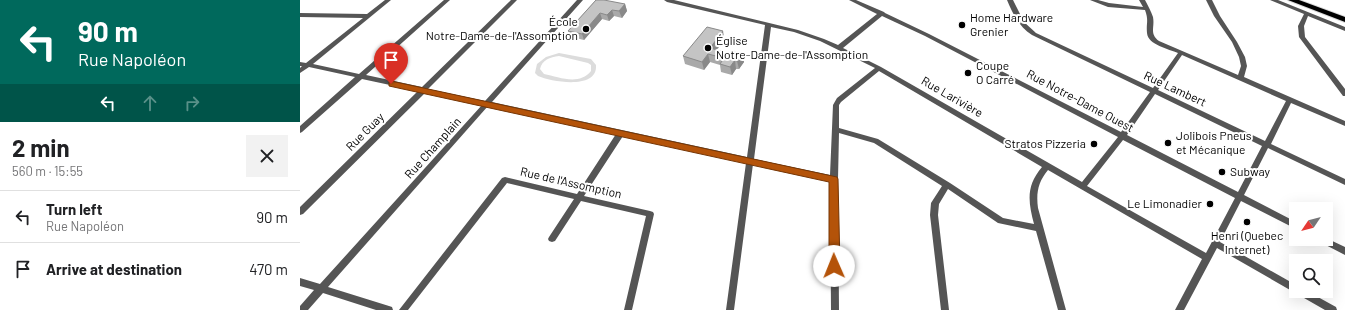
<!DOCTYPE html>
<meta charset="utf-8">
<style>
body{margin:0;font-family:Barlow,sans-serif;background:#f2f2f2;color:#202124;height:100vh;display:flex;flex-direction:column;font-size:15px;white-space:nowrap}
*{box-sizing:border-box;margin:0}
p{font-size:13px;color:#757577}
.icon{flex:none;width:22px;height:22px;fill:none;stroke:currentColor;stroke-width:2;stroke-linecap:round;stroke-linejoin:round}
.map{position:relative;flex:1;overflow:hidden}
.drawer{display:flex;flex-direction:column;background:#fff;width:300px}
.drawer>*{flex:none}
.guide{background:#00695c;color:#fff;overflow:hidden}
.needle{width:26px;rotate:235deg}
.tools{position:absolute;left:989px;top:202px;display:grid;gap:8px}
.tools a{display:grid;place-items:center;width:44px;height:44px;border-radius:0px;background:#fff;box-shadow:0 4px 16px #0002;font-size:20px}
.pin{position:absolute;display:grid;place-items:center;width:34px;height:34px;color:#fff;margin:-41px -17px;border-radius:50% 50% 50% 0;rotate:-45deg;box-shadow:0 0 4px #0007}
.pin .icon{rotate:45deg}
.me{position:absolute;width:44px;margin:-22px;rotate:359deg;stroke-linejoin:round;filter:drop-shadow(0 0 3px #0008)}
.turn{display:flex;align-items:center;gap:14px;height:84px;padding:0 12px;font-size:18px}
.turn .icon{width:52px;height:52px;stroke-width:2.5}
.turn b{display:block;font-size:28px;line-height:34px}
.lanes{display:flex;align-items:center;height:38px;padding:0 12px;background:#0003;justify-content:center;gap:20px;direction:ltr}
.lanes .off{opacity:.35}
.round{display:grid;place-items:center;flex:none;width:42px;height:42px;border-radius:0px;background:#f2f2f2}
.overview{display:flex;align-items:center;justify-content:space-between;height:68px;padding:0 12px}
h1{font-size:24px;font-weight:700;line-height:30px}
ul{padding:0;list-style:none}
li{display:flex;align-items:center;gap:12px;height:52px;padding:0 12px;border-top:1px solid #e0e0e0}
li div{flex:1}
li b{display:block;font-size:15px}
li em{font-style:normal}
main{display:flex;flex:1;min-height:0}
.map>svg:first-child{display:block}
.green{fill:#dcdcdc;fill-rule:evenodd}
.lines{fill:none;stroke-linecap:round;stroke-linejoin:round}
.major-casing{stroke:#dbdbdb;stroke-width:2}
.minor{fill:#555;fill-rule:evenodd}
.major{fill:#000;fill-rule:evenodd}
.wall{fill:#a9a9a9}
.shaded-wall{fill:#898989}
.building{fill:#c4c4c4;stroke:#898989}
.route{fill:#b45309;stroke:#753606}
.poi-dot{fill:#000;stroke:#fff;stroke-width:1.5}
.labels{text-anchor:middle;stroke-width:4;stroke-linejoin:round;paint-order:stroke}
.poi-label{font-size:12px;fill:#000;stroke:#fff;text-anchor:start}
.street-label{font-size:12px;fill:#000;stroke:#fff}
</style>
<main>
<section class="drawer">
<div class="guide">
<div class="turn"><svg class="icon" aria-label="left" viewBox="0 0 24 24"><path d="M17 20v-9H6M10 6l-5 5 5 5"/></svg><div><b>90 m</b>Rue Napoléon</div></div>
<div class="lanes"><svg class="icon" aria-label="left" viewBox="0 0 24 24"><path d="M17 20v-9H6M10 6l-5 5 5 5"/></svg><svg class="icon off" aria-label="ahead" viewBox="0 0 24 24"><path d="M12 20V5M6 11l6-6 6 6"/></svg><svg class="icon off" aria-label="right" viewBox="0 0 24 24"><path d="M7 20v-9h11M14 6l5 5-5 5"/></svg></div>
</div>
<div class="overview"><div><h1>2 min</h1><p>560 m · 15:55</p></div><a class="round"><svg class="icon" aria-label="close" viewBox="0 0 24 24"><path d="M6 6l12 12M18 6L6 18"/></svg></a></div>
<ul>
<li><svg class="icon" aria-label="left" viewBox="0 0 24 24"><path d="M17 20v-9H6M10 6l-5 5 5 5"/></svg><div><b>Turn left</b><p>Rue Napoléon</p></div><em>90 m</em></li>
<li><svg class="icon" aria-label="arrive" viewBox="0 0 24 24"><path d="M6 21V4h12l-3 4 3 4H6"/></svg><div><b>Arrive at destination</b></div><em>470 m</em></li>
</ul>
</section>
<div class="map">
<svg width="1045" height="310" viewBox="0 0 1045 310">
<rect width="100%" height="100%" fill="#fff"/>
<!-- green -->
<path class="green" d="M259 53 291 59 296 65C298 90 252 82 238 76L235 73 237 64 246 57ZM259 56 288 63 291 65V71C279 86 259 77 244 74L240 69C242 60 250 57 259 56Z"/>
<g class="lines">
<!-- major casing -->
<g class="major-casing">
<path id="major" d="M988 0H999L1045 17V22Z"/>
</g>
<!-- minor -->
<path class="minor" d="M85 0H91L13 64 59 74 144 0H150L66 75 122 87 211 0H217L128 89 185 101 277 0H283L192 102 447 157 465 25 367 2 364 0H374L498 30 524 39 538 45 577 14 549 0H556L584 12 585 13 629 34 821 132 850 92 732 35C719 27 713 14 707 0H713L724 22 736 33 853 88 878 53C869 49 848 45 847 33 846 23 849 21 845 10L808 7 790 0H798L809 3 843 7 839 0H845C848 6 851 11 853 17 855 28 849 33 859 41L938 75 941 66 939 57 932 42 914 16 906 0H912L920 16 937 42 945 57 947 66 944 77 1045 121V126L991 103 971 144 1045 179V185L968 148 944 195 996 222V229L941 201 920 242 996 285V291H1007L1036 307 1037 310H1025L917 248 884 310H875L902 259 748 170C738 182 736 193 738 208L766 310H758L736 231 698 223 648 189 639 204 638 215 649 310H641L630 215 631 203 642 186 574 143 539 133 538 179 539 310H531L530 181 453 164 434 310H426L446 163 323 136 284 196 350 211 353 212 354 214 332 310H324L346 216 281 201 255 241 252 242 249 241 248 239 249 237 274 199 207 183 108 310H99L202 178 205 177 277 194 316 134 188 106 28 287 89 306 92 307 93 310H76L23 293 8 310H0V306L14 290 0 286V278L20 284 182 105 125 93 3 214 0 215V207L118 91 62 79 2 132 0 133V126L55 77 9 67 0 73V68L2 66H0V62L6 63 63 18 0 17V13L67 14ZM582 16 625 36 818 137 782 182 581 67 543 48ZM471 27 494 32 520 41 575 68 537 98 533 105 530 175 454 159ZM882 55 986 101 965 141 858 90ZM579 71 742 167C726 186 728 201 734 224L703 218 650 183 578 139 539 128V105L541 102ZM855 94 962 146 938 192 827 135ZM823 140 935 198 906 253 787 186Z
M970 0H978L1045 27V31L1008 16 1004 26 1005 37 1045 89V96H1043L999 37 998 26 1004 14Z
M1026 238 1045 247V255L1018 241 1017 239H1026Z"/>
<!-- major -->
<use href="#major" class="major"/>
</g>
<!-- wall -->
<path class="wall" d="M296 0 325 4 327 11 322 18 314 16 309 21 302 19 284 40 271 37 268 31Z
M423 31 424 40 417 50 444 62 439 69H436L432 75 421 72 420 65 410 62 404 70 385 64 383 56Z"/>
<!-- shaded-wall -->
<path class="shaded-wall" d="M325 4 327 11 322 18 319 11Z
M312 10 314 16 309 21 307 15Z
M300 13 302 19 284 40 282 34Z
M423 31 424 40 412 55 410 48Z
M408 54 410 62 404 70 402 62Z
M443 54 444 62 439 69 437 61Z
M435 60 436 69 432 75 430 67Z"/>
<!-- building -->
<path class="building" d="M296 0H304L325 4 319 11 312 10 307 15 300 13 282 34 268 31Z
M407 27 423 31 410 48 431 54 433 51 443 54 437 61 435 60 430 67 420 64 424 58 408 54 402 62 383 56Z"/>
<!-- route -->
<path class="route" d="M91 81 537 177 538 179 540 266 538 270 534 271 531 270 529 266V182L89 86V82Z"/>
<!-- markers -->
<g class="poi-dot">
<circle cx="662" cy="25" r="4"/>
<circle cx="286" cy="29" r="4"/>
<circle cx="408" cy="48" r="4"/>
<circle cx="668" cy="73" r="4"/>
<circle cx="868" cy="143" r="4"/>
<circle cx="794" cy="144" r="4"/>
<circle cx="922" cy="172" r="4"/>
<circle cx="910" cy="204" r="4"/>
<circle cx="947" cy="222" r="4"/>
</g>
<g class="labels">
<!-- poi labels -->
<g class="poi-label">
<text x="670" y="22">Home Hardware<tspan x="670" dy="14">Grenier</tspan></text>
<text x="278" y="26" text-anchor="end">École<tspan x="278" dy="14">Notre-Dame-de-l'Assomption</tspan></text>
<text x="416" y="45">Église<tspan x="416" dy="14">Notre-Dame-de-l'Assomption</tspan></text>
<text x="676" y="70">Coupe<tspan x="676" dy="14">O Carré</tspan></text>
<text x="876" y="140">Jolibois Pneus<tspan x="876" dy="14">et Mécanique</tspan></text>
<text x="786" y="148" text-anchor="end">Stratos Pizzeria</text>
<text x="930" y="176">Subway</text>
<text x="902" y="208" text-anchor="end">Le Limonadier</text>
<text x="947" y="240" text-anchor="middle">Henri (Quebec<tspan x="947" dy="14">Internet)</tspan></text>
</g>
<!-- street labels -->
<g class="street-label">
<text transform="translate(875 89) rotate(25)" y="4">Rue Lambert</text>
<text transform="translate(652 97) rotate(30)" y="4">Rue Larivière</text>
<text transform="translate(780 101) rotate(28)" y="4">Rue Notre-Dame Ouest</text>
<text transform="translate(65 132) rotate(-45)" y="4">Rue Guay</text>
<text transform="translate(133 148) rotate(-48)" y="4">Rue Champlain</text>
<text transform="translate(271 183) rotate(13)" y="4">Rue de l'Assomption</text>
</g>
</g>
</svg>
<div class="tools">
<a><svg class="needle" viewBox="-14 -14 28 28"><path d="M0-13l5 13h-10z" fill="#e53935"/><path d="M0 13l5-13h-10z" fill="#757577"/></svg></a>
<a><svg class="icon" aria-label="search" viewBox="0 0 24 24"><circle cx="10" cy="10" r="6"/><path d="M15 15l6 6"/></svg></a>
</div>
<div class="pin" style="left:91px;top:84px;background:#d93025"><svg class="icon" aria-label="arrive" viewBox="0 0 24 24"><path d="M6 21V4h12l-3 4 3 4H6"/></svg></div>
<svg class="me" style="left:534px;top:266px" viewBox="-20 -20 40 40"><circle r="19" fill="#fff"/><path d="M0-13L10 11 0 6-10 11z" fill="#b45309"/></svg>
</div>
</main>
